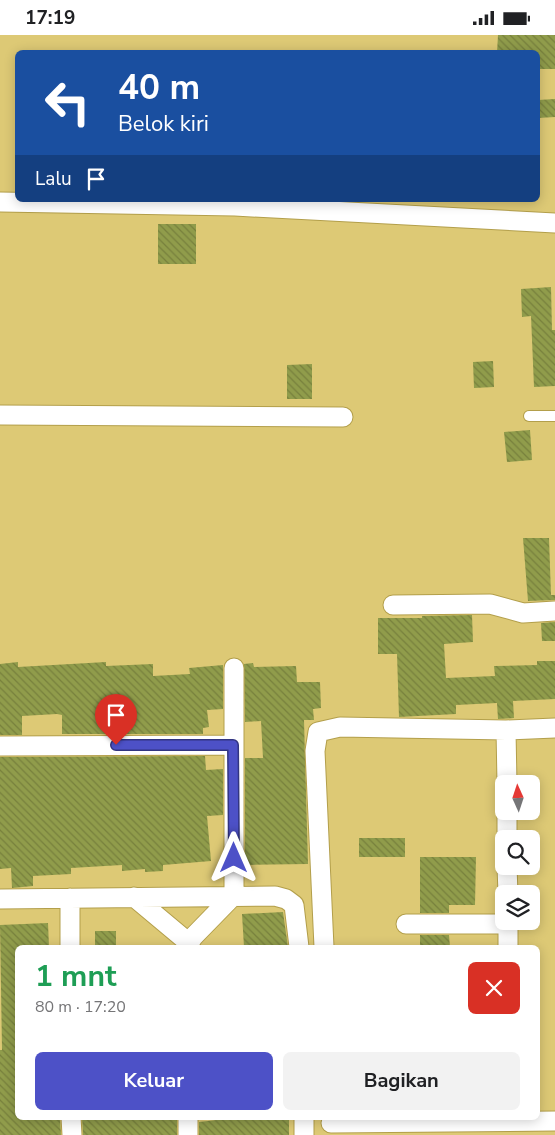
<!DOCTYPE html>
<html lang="id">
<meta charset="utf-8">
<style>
body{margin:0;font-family:"Nunito Sans",sans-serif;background:#f2f2f2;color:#202124;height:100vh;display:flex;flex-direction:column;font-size:19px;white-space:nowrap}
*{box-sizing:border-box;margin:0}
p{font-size:16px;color:#757577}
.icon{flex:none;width:28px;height:28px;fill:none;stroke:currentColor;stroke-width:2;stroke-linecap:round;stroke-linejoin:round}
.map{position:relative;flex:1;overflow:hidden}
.details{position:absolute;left:15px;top:910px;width:525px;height:175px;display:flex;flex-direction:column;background:#fff;border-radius:8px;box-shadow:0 2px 12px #0003}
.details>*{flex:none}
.banner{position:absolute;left:15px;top:15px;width:525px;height:152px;border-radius:8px;box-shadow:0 2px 12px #0003;background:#1a4fa0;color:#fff;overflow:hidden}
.needle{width:32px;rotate:357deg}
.fabs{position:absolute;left:495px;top:740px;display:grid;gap:10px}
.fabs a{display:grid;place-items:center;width:45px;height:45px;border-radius:8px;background:#fff;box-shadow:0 2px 12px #0003;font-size:25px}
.pin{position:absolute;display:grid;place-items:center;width:42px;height:42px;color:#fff;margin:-51px -21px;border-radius:50% 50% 50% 0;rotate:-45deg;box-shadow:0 0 5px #0007}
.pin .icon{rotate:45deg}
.me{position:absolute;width:55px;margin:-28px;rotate:0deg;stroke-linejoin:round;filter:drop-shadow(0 0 4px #0008)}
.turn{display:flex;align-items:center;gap:18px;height:105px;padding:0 20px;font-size:22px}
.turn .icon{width:65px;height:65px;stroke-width:2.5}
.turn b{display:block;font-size:35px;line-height:42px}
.then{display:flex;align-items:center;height:48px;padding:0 20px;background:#0003;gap:10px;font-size:19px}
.round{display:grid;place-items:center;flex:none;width:52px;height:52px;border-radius:8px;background:#f2f2f2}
.overview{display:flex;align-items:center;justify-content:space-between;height:85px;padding:0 20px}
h1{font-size:30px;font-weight:700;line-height:38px;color:#1e9e55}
.button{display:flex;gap:10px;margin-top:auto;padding:10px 20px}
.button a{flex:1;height:58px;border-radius:8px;background:#4d51c7;color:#fff;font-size:20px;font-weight:700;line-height:58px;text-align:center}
.button a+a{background:#f2f2f2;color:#202124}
.status{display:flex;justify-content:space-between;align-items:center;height:35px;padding:0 25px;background:#fff;direction:ltr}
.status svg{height:14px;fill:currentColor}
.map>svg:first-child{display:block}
.building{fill:url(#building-back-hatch)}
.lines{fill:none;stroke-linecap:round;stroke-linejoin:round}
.service-casing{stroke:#b39f4b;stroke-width:12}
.minor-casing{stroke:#b39f4b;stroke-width:21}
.service{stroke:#fff;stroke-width:10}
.minor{stroke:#fff;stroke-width:19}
.route-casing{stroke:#323581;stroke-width:12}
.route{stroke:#4d51c7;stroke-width:9}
</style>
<div class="status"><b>17:19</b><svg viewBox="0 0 49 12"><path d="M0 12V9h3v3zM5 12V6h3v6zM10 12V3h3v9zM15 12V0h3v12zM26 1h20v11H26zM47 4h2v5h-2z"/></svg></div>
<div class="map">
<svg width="555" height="1100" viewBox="0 0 555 1100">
<defs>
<pattern id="building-back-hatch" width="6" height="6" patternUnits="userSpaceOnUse" patternTransform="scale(1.25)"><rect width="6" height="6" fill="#909c4b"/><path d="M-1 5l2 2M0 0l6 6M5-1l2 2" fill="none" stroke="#77803d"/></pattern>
</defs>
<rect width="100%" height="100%" fill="#ddc975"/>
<!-- building -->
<path class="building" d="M498 0H555V34H538V18H497Z
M555 64V82L538 83V65Z
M158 189H196V229H158Z
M551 252 552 295H555V351L534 352 531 281 522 282 521 254Z
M493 326 494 352 474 353 473 327Z
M312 329V364H287V330Z
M530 395 532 425 507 427 504 397Z
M523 503H549L551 560H555V565L528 566Z
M472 580 473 607 444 609 446 643 495 641 494 631 537 630V626H555V664L513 666 514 683 498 684 497 668 456 670V679L399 682 397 619H378V583H422V581Z
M555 587V606H542L541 588Z
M18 627V632L106 627V631L153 629V641L190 639 189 633 223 630V674L207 675 209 692 203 693V699H62V680L57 679 22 681V700H0V629Z
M253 628 254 632 296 631 297 647H320L321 673 313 674 314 685H304L308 829 245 830V723H263L261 686 245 687 244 629Z
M205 721 206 735 223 734V780L207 781 211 826 163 830V836L145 837V834L122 836V830L71 833V839L33 841V851L12 853 11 833 0 834V722Z
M359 803H405V822H359Z
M420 822H476L475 870H449V878H420Z
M283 877 288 912H244L242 879Z
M48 888 49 912H18V1082H60L61 1100H0V1015H2L0 890Z
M95 896H116V912H95Z
M420 900H449L450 912H420Z
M82 1082 177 1083V1100H83Z
M243 1082 289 1083V1100H199V1087Z"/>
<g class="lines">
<!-- service casing -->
<g class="service-casing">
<path id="service" d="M529 381H555"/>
</g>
<!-- minor casing -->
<g class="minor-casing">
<path id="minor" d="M0 167 235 171 555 188
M0 380 343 382
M393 570 490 569 523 578 555 576
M506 695 507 749
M0 711 233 710
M507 776V804
M507 831 508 859
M234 860V633
M134 862 189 908
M70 863V912
M0 864 275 861 286 864 294 870 299 912
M508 886V912
M406 889H508
M187 912 193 902 234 860
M324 912 315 716 318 697 340 692 506 695 555 693
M71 1082 72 1100
M188 1082V1100
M304 1082V1100
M331 1088 555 1086"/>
</g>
<!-- service -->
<use href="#service" class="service"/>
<!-- minor -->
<use href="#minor" class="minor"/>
</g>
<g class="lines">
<!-- route casing -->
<g class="route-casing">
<path id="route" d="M116 710H233L234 823"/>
</g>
<!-- route -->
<use href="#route" class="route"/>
</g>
</svg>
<div class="fabs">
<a><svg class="needle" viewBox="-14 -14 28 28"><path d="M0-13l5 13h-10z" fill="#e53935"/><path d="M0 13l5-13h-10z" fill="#757577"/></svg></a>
<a><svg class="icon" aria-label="search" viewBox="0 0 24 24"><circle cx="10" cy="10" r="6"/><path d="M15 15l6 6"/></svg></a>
<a><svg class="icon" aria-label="layers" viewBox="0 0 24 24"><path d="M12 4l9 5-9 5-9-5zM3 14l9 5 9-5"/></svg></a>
</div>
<div class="pin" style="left:116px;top:710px;background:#d93025"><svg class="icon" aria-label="arrive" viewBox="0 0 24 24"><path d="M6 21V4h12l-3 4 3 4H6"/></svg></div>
<svg class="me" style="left:234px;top:823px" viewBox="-20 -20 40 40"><path d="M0-17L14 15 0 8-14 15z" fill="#4d51c7" stroke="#fff" stroke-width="4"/></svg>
<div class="banner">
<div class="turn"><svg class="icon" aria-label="left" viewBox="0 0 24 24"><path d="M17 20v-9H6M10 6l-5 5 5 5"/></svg><div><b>40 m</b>Belok kiri</div></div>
<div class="then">Lalu<svg class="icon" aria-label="arrive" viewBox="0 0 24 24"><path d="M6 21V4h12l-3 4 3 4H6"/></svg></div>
</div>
<section class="details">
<div class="overview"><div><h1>1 mnt</h1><p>80 m · 17:20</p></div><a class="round" style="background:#d93025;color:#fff"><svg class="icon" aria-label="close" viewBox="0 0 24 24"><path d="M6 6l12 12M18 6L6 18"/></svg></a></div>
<div class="button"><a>Keluar</a><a>Bagikan</a></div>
</section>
</div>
